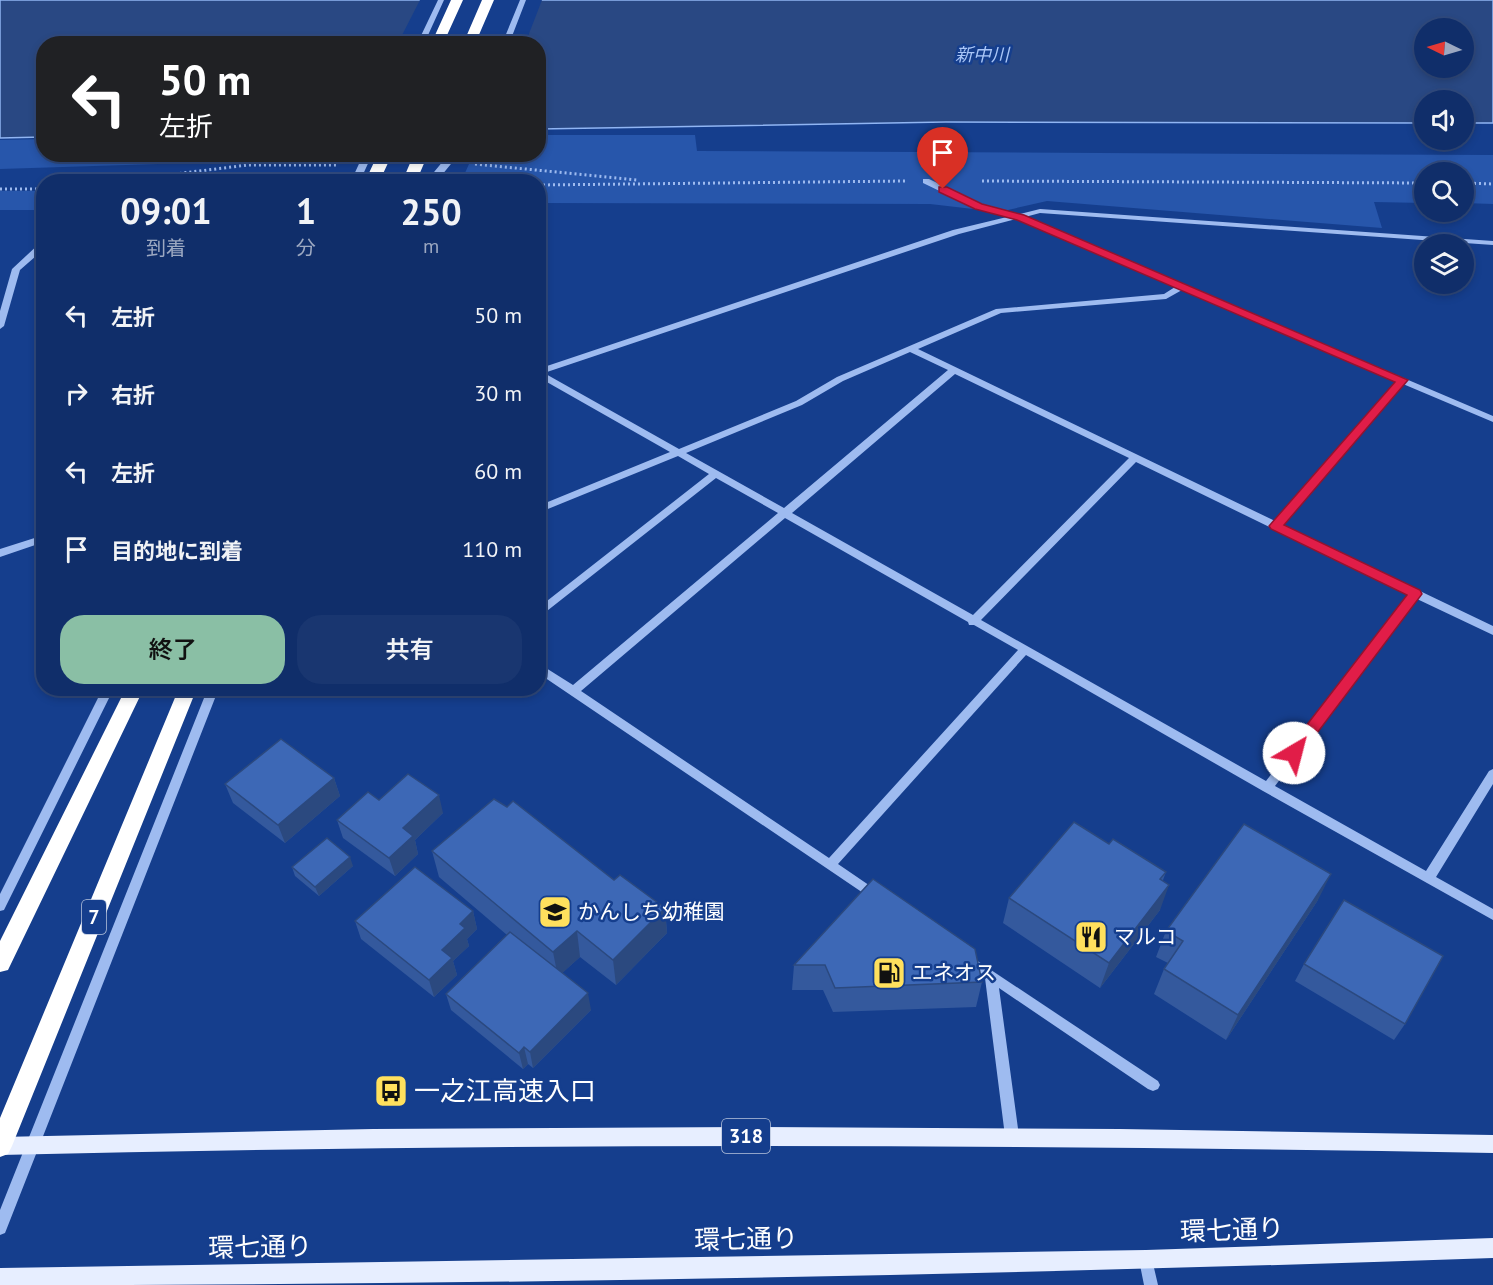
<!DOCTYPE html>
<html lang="ja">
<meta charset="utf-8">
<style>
body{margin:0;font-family:"PT Sans","Noto Sans JP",sans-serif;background:#193670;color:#f1f3f6;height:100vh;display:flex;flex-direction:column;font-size:22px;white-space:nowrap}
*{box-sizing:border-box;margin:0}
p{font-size:20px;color:#9ca8c1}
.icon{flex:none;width:33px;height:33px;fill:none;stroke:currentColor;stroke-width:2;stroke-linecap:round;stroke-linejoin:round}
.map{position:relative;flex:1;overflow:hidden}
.details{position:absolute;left:36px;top:174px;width:510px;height:522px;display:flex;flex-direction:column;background:#102e6a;border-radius:24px;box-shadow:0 3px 9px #0003,0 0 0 2px #304a7e}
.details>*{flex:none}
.hud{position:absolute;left:36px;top:36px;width:510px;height:126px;border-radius:24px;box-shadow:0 3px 9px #0003,0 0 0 2px #304a7e;background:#202124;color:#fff;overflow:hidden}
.needle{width:39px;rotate:275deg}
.buttons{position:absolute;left:1414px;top:18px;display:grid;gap:12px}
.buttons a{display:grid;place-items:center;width:60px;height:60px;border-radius:50%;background:#102e6a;box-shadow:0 3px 9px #0003,0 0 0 2px #304a7e;font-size:30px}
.pin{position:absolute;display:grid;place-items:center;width:51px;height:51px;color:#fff;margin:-62px -26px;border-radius:50% 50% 50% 0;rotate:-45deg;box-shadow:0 0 6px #0007}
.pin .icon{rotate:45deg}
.me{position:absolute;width:66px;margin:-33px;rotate:37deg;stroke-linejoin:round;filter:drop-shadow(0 0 4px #0008)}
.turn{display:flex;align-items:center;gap:21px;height:126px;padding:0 24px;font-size:27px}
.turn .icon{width:78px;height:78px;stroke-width:2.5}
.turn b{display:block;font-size:42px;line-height:51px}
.eta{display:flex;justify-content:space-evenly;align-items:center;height:102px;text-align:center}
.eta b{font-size:36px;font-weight:600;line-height:42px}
.cta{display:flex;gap:12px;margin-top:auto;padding:12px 24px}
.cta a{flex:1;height:69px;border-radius:24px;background:#8abfa5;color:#111;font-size:24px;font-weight:600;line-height:69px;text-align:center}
.cta a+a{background:#193670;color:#f1f3f6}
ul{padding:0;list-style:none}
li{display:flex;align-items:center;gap:18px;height:78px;padding:0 24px}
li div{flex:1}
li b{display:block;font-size:22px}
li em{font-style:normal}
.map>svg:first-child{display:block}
.green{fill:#2756ab}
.water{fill:#294883;stroke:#90b5f3;stroke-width:1.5;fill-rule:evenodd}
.pier{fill:#153e8d}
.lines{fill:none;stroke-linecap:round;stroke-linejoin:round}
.path{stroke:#9ebbf0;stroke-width:3;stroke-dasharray:2 3;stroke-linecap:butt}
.minor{fill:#9ebbf0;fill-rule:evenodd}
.major{fill:#e7eeff;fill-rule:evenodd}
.highway{fill:#fff;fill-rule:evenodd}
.minor-bridge{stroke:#9ebbf0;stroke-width:8}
.highway-bridge{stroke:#fff;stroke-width:13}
.wall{fill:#34599d}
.shaded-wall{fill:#2b497f}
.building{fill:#3d68b6;stroke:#2b497f;stroke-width:1.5}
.route{fill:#e11d48;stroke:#92132f;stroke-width:1.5}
.labels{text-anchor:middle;stroke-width:5;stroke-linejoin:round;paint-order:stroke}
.far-water-label{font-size:18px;font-style:italic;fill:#aac6f7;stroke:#153e8d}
.shield{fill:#153e8d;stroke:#b9c5dd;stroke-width:1.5}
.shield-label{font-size:20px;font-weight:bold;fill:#fff}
.poi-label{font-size:21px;fill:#fff;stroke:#153e8d;text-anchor:start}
.near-poi-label{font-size:26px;fill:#fff;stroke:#153e8d;text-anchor:start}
.near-street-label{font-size:26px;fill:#fff;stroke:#153e8d}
</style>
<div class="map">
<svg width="1493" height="1285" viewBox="0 0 1493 1285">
<rect width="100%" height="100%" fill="#153e8d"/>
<!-- green -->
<path class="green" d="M539 135H695L697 151 1493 155V204L1464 203V172H1425V203L1374 202 1382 228 1047 201 999 212 930 204 539 203 538 182H461L473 155 538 154Z
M43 139 44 154 341 155 338 162 252 161 0 169V140Z
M0 191H43V210H0Z"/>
<!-- water -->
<path class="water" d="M0 0H1493V123H1464V100H1425V123L946 122 539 129 538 44H44L43 137 0 138ZM1425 28H1464V68H1425Z"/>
<!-- pier -->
<path class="pier" d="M420 0H542L525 44 398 43Z"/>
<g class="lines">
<!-- path -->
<path class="path" d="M475 164 637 180
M982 181 1425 183
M110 182 248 165H338
M1464 183 1493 184
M538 185 905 181
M0 189H44"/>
<!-- minor -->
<path class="minor" d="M438 0H444L424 44H417Z
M520 0H526L509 44H502Z
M923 179H929L981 204 1016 215 1040 209 1493 241V245L1040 213 1025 217 1493 416V422L1403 384 1282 525 1493 626V635L1417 599 1275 786 1426 871 1489 771 1493 769V784L1436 877 1493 909V920L1263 791 1026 655 838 864 879 892 881 896 879 900 875 901 538 673V663L573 685 778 513 716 478 538 618V608L709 474 678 456 538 513V506L670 452 538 377V369L953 230 1007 217 975 208 923 183ZM1016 219 1175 287 1164 294 996 309 837 377 796 401 679 449 544 373 959 234ZM1182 290 1396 381 1275 521 918 349 1001 313 1166 299ZM910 352 948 370 784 508 686 453 802 405 843 381ZM955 374 1129 458 973 615 792 513ZM1136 462 1409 595 1266 781 981 620ZM785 518 968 622 969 625H974L1018 650 829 858 581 691Z
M41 242H44V249L20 270 4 326 0 329V311L12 269Z
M44 535V542L0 557V549Z
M103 688H114L4 910 0 911V894Z
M208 688H219L7 1228 5 1233 0 1235V1210Z
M967 954 1158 1081 1160 1085 1158 1089 1153 1091 1148 1089 999 988 1019 1136 1017 1141 1012 1142 1007 1141 1005 1136 985 978 963 963 961 959 963 955Z
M1146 1253 1151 1255 1158 1285H1144L1139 1260 1141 1255Z"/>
<!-- major -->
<path class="major" d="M746 1127 1120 1129 1493 1135V1153C995 1144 498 1143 0 1155V1137L373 1129Z
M1493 1238V1258C996 1275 498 1285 0 1285V1268L1146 1250Z"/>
<!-- highway -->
<path class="highway" d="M451 0H463L443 44H431Z
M482 0H494L475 44H463Z
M126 688H144L8 970 0 972V941Z
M179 688H197L12 1146 8 1154 0 1157V1118Z"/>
<!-- minor-bridge -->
<path class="minor-bridge" d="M355 182 368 154
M431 182 454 154"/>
<!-- highway-bridge -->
<path class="highway-bridge" d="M372 182 385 154
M409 182 421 154"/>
</g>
<!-- wall -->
<path class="wall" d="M334 778 340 796 285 843 233 803 225 784Z
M379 800 443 813 415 840 418 854 395 876 343 838 337 820Z
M1109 844 1166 872 1163 880 1160 910 1100 988 1003 923 1009 898Z
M432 851 614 880 665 908 667 933 616 985 580 957 562 973 591 1010 533 1068 528 1064 523 1069 451 1010 446 994 507 935 439 877Z
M353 866 319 896 295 876 292 867Z
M873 879 982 982 976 1007 833 1012 823 990H792L794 965Z
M1318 900 1226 1040 1154 994 1164 969 1168 963 1156 957 1166 931Z
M473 911 477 929 467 939 469 946 453 961 457 975 434 997 361 939 355 921Z
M1304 964 1405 1024 1394 1040 1295 981Z"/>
<!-- shaded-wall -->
<path class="shaded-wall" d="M334 778 340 796 285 843 278 825Z
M439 795 443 813 415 840 418 854 395 876 389 858 403 828Z
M350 857 353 866 319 896 315 887Z
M1331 874 1318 900 1226 1040 1238 1015Z
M1169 885 1160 910 1100 988 1109 963Z
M665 908 667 933 616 985 613 960Z
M473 911 477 929 467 939 469 946 453 961 457 975 434 997 429 980 442 950 460 924Z
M577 931 580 957 558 977 553 952Z
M588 993 591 1010 533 1068 530 1052Z
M524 1047 528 1064 523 1069 519 1053Z"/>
<!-- building -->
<path class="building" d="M281 739 334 778 278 825 225 784Z
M408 774 439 795 403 828 413 836 389 858 337 820 368 792 379 800Z
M494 799 507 807 513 801 614 880 620 875 665 908 613 960 577 931 553 952 432 851Z
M1074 822 1109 844 1113 839 1166 872 1160 879 1169 885 1109 963 1009 898Z
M1244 824 1331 874 1238 1015 1164 969 1183 941 1166 931Z
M327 838 350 857 315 887 292 867Z
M415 867 473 911 460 924 465 928 442 950 452 958 429 980 355 921Z
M873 879 975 949 982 982 835 988 825 965H794Z
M1344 900 1443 956 1405 1024 1304 964Z
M510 932 588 993 530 1052 524 1047 519 1053 446 994Z"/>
<!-- route -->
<path class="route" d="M939 187H947L982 204 1024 215 1408 380 1284 525 1420 590 1422 594 1299 757H1289L1287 753 1289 748 1407 595 1271 529 1269 526 1395 382 1017 220 975 209 939 192Z"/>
<!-- icons -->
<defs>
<g id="school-square" transform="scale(1.725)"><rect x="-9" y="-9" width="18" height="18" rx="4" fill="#ffe05d" stroke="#153e8d"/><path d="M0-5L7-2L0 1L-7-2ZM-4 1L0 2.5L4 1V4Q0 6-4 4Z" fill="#111"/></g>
<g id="restaurant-square" transform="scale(1.725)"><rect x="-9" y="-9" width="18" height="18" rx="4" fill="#ffe05d" stroke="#153e8d"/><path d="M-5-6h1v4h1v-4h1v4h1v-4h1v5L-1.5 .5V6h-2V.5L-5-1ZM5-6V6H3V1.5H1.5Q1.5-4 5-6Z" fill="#111"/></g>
<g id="fuel-square" transform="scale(1.725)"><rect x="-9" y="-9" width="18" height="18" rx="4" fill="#ffe05d" stroke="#153e8d"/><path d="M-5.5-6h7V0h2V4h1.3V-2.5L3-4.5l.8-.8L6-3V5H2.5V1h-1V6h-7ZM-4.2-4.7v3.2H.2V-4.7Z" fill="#111"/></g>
<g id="bus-square" transform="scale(1.725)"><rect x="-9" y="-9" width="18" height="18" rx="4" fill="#ffe05d" stroke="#153e8d"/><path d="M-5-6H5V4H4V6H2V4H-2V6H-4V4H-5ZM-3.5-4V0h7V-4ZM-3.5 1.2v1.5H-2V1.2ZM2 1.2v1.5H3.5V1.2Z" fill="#111"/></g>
</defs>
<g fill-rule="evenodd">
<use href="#school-square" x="555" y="912"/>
<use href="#restaurant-square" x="1091" y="937"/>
<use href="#fuel-square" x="889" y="973"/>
<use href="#bus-square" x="391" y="1091"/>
</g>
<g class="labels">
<!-- far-water labels -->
<g class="far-water-label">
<text x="982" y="61">新中川</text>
</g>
<!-- shield labels -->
<g class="shield">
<rect x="82" y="900" width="24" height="34" rx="4.5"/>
<rect x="722" y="1119" width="48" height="34" rx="4.5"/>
</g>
<g class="shield-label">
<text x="94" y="924">7</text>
<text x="746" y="1143">318</text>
</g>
<!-- poi labels -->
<g class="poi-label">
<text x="578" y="919">かんしち幼稚園</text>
<text x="1114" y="944">マルコ</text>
<text x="912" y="980">エネオス</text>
</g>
<!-- near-poi labels -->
<g class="near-poi-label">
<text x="414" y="1100">一之江高速入口</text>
</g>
<!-- near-street labels -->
<g class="near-street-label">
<text transform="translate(1232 1230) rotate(-2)" y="9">環七通り</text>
<text transform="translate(746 1239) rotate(-1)" y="9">環七通り</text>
<text transform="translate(260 1247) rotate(-1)" y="9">環七通り</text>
</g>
</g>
</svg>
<div class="buttons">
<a><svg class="needle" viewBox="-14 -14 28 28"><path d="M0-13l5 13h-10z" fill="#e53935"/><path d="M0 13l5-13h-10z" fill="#9ca8c1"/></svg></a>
<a><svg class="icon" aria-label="sound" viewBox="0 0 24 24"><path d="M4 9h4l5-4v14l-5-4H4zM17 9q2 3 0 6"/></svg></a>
<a><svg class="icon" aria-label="search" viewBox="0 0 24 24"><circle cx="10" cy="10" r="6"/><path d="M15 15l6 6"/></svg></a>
<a><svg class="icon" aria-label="layers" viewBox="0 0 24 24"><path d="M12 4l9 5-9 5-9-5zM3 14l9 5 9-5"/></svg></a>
</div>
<div class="pin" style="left:943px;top:189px;background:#d93025"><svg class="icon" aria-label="arrive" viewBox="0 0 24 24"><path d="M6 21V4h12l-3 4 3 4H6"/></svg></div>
<svg class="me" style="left:1294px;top:753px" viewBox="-20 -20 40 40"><circle r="19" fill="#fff"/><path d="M0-13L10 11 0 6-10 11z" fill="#e11d48"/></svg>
<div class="hud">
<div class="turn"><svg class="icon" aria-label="left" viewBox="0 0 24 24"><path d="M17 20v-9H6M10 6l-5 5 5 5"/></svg><div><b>50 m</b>左折</div></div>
</div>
<section class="details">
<div class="eta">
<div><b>09:01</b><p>到着</p></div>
<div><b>1</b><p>分</p></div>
<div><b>250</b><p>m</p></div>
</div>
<ul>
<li><svg class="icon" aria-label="left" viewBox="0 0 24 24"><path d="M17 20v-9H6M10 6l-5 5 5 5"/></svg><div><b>左折</b></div><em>50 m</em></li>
<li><svg class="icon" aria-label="right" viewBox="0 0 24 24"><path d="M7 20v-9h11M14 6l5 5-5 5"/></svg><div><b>右折</b></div><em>30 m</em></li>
<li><svg class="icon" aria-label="left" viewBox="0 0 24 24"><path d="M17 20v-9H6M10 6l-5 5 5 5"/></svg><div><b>左折</b></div><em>60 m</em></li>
<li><svg class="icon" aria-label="arrive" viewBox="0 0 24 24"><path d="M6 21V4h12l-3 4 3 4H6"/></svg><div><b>目的地に到着</b></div><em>110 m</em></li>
</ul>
<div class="cta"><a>終了</a><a>共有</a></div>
</section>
</div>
